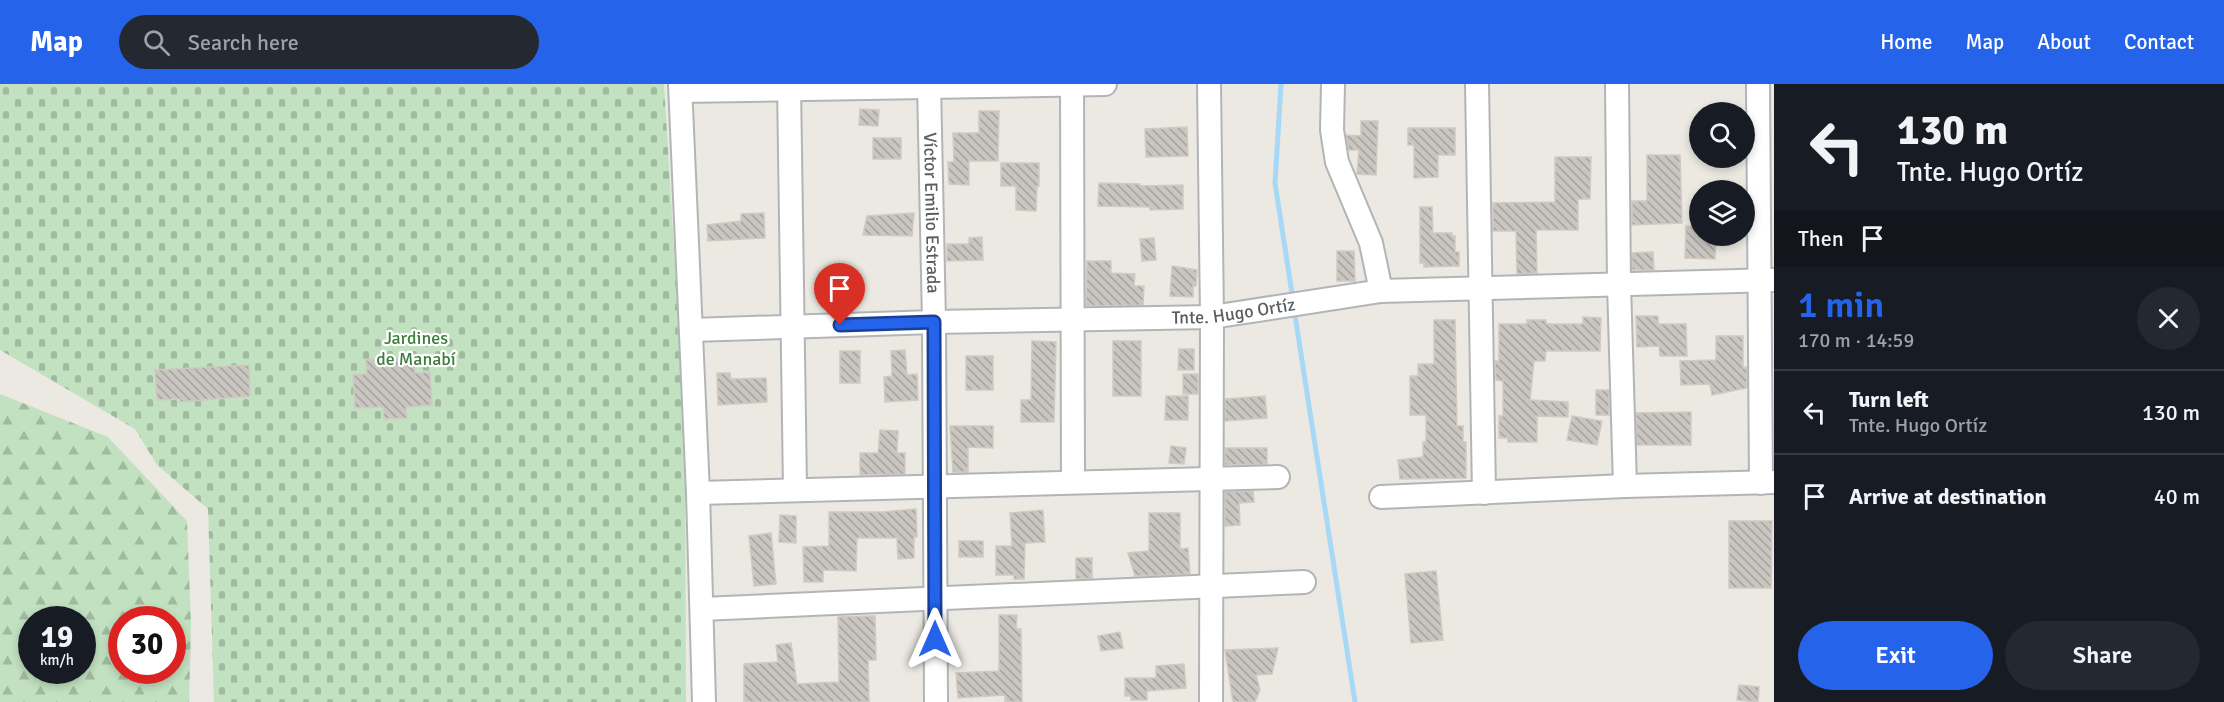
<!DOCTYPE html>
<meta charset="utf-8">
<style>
body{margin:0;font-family:Signika,sans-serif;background:#242831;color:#f1f3f6;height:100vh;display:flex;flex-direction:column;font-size:22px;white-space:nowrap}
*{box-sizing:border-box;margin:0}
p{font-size:20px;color:#9ea1a6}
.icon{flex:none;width:33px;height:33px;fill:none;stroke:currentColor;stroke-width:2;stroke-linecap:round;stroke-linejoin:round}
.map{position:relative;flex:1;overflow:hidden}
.sheet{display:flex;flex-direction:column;background:#171b24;width:450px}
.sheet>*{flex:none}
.guide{background:#171b24;color:#f1f3f6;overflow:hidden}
.buttons{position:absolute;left:1689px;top:18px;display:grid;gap:12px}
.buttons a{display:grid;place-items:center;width:66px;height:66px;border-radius:50%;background:#171b24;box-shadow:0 3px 9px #0003;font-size:30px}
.speed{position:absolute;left:18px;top:522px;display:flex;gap:12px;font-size:30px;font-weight:700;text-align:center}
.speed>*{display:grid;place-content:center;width:78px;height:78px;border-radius:50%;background:#171b24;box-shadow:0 3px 9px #0003;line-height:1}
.speed small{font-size:15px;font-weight:400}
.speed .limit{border:9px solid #d22;background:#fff;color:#111}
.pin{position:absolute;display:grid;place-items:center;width:51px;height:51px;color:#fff;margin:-62px -26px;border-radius:50% 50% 50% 0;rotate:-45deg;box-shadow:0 0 6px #0007}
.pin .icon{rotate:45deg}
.me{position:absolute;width:66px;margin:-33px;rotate:0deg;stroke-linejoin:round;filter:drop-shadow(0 0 4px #0008)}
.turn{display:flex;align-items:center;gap:21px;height:126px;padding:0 24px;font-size:27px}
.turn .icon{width:78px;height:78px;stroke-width:2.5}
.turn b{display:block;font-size:42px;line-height:51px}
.then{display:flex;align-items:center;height:57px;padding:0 24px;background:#0003;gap:12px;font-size:22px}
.round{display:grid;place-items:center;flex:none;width:63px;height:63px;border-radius:32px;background:#242831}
.summary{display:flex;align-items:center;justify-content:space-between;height:102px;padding:0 24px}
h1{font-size:36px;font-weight:600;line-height:45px;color:#2563eb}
.button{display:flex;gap:12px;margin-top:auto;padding:12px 24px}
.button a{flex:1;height:69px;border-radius:36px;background:#2563eb;color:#fff;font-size:24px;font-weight:600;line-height:69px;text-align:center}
.button a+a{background:#242831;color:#f1f3f6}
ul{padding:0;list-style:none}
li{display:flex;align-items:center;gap:18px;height:84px;padding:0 24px;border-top:2px solid #363941}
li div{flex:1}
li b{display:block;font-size:22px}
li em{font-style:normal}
header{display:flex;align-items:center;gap:36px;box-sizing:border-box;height:84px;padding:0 30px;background:#2563eb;color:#fff}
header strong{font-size:28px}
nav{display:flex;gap:33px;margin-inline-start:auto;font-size:21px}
.search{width:420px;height:54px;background:#242831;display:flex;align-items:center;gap:15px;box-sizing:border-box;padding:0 21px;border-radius:33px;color:#9ea1a6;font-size:22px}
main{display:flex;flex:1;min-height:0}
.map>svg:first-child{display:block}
.forest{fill:url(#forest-firs);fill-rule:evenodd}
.cemetery{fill:url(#cemetery-stones)}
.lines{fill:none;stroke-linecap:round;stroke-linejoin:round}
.stream{stroke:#a7d9f6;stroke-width:5}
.building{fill:url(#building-back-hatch);stroke:#d0cac1;stroke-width:1.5}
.minor-casing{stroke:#b2b5b8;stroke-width:26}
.minor{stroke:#fff;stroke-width:22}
.route-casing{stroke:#184099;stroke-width:15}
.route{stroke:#2563eb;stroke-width:10}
.labels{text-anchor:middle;stroke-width:4.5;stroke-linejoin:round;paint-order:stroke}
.street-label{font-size:18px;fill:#5a5e61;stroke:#fff}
.park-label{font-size:18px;fill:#3d7e3c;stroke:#fff}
</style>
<header>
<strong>Map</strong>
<div class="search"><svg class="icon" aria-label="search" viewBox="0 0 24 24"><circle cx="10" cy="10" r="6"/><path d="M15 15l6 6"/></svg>Search here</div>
<nav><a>Home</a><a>Map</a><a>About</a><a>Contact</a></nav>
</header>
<main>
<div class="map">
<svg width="1774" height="618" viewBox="0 0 1774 618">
<defs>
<pattern id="forest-firs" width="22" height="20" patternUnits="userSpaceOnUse" patternTransform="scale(1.5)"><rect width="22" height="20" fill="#c2e1c0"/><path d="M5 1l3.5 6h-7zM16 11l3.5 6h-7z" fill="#a1ba9f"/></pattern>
<pattern id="cemetery-stones" width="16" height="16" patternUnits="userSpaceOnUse" patternTransform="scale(1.5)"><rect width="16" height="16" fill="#c2e1c0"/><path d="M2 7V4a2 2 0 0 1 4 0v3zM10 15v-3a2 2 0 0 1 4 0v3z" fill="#a1ba9f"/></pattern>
<pattern id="building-back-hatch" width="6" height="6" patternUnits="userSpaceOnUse" patternTransform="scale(1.5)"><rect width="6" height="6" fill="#c9c5c0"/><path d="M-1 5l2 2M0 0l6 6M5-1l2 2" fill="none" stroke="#a6a39f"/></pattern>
</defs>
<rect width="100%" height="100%" fill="#ece9e2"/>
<!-- forest -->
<path class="forest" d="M0 310 108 353 187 437 191 540 189 618H0ZM32 536H82V586H32ZM122 536H172V586H122Z"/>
<!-- cemetery -->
<path class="cemetery" d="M0 0H664L685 342 686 618H214L208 425 157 381 135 345 0 266Z"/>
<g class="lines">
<!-- stream -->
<path class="stream" d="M1281 0 1275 99 1293 216
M1294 225 1355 618"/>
</g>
<!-- building -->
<path class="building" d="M860 25 879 26 878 42 859 41Z
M979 27H999L998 77H969V101L949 100 948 78H954L953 49H979Z
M1361 37H1378L1376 91 1357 90 1359 66H1349L1346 51 1361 52Z
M1187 43 1188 72 1146 73 1145 45Z
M1408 44H1455V71H1438V93L1414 94V61H1408Z
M873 54H901V75H873Z
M1647 71H1680L1682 139 1632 141V117H1647Z
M1555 73H1591L1590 115H1578V146H1536L1537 189 1517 190 1516 147H1493V119L1555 118Z
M1001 79H1039V102H1037L1036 127 1016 126V102H1001Z
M1099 99 1140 100V102L1183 101V125L1150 126V123L1098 122Z
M1420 123H1432L1433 149H1452V152H1455V168H1459V182L1424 183V179H1420Z
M764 129 765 154 708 157 707 141 741 137V130Z
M914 129 912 152 863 151 867 132Z
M1686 142 1700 143V152H1716L1715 175 1685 174Z
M982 153 983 176 947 177V160H969V154Z
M1154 154 1156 176 1142 177 1140 155Z
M1337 167H1354L1355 197H1337Z
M1653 168 1654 186H1632V169Z
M1087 177H1111V189L1135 190 1134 202H1144L1143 221 1086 222Z
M1172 182 1197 186 1196 202H1193V213L1170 212Z
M1636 232H1658V240H1686L1687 272H1660L1659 262 1637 263Z
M1583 233 1601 234 1600 267H1546L1545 277H1534L1530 316 1568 318V333L1537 332V358H1508V354H1499V332H1503V297L1496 296 1495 277H1499V240H1527V236H1546V240H1583Z
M1434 236H1455L1457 342H1463V358H1466V394L1400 395 1398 376 1423 373V358H1426V331H1410V292H1418V280H1434Z
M1716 252H1743V284L1747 283V304L1712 311 1710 300 1681 301 1680 277 1716 276Z
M1032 257 1056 258 1054 338H1021V316H1031Z
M1113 257H1141V312H1113Z
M1179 265H1194V286H1178Z
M905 266 907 291 917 290 918 316 885 318 884 293 892 292 891 267Z
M840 267H860V299H840Z
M966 272H993V306H966Z
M414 273 415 289 430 288 432 321 406 323 407 334 384 335 383 323 355 324 353 291 367 290 366 276Z
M249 281 250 312 180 318V315L157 316 155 286Z
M717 289H730L731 295 766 294 767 318 718 321Z
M1183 290H1198V310H1183Z
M1596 306H1609V331H1596Z
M1166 312H1188V336H1165Z
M1265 312 1267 334 1225 337V315Z
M1691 328V361H1637L1636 329Z
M1572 332 1602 337 1597 361 1567 356Z
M950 342H993V364L968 363V388H953Z
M880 346 898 347 897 369H905V390L860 391V369H878Z
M1171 362 1186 364 1184 380 1169 379Z
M1225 364H1267V380L1225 381Z
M1253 407 1254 418 1239 419 1240 441 1225 442V408Z
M916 425 917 453H914V474L898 475 897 454H857L856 487 823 486V498H804L803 463 829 462V428H882Z
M1043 426 1045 458 1025 459 1024 495H1014V491H996V462H1012L1010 429Z
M1149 429H1180V465L1188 464 1190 490 1135 492 1128 469 1149 467Z
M780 431 796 432V459L779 458Z
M1729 437H1772L1771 504H1729Z
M771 449 776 500 754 502 749 452Z
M959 457H983V473H959Z
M1076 474H1092V494L1076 495Z
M1436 487 1443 556 1411 559 1405 490Z
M999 531H1017L1016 545H1021L1022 618H1005V611L958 614 956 589 999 587Z
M875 532 876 576H868L869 618H744V580L778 578 776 561 791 559 797 600 839 598 838 533Z
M1120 548 1123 564 1101 567 1098 552Z
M1278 564 1272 590 1256 591 1260 606 1255 618H1233L1225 566Z
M1184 580 1186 604 1147 607V616H1131V612H1125V594H1156V582Z
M1739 601 1759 603 1758 618 1737 616Z"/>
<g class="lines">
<!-- minor casing -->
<g class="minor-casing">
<g id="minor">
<path d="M680 0 698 409 704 618"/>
<path d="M789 0 795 405"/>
<path id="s1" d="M929 0 934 238 936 618"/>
<path d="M1072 0 1073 398"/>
<path d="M1209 0 1212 233 1211 618"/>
<path d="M1333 0 1332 46 1337 78 1371 159 1381 207"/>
<path d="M1477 0 1484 409"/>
<path d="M1617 0 1619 200 1625 402"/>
<path d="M1758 0 1761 399"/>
<path d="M681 7 1105 0"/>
<path id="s2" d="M692 246 934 238 1212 233 1381 207 1774 196"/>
<path d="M698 409 1278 393"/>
<path d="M1381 413 1625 402 1774 398"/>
<path d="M702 525 1304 498"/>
</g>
</g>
<!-- minor -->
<use href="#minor" class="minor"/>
</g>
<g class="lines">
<!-- route casing -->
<g class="route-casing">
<path id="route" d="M840 241 934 238 935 555"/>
</g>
<!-- route -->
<use href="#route" class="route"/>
</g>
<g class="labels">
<!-- street labels -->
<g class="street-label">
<text dy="6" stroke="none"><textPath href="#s1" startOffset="129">Víctor Emilio Estrada</textPath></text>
<text dy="6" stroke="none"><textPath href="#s2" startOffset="542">Tnte. Hugo Ortíz</textPath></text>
</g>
<!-- park labels -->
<g class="park-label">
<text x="416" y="260">Jardines<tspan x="416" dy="21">de Manabí</tspan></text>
</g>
</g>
</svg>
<div class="buttons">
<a><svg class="icon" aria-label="search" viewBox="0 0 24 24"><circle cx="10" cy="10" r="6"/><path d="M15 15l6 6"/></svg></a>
<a><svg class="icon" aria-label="layers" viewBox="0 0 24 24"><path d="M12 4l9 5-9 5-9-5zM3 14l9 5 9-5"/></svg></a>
</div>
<div class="speed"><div>19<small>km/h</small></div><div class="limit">30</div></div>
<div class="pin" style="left:840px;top:241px;background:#d93025"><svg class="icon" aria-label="arrive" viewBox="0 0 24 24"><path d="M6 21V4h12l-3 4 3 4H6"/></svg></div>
<svg class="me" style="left:935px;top:555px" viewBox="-20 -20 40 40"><path d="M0-17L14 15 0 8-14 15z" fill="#2563eb" stroke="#fff" stroke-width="4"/></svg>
</div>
<section class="sheet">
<div class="guide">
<div class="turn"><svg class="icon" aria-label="left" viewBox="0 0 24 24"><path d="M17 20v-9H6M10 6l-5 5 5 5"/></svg><div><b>130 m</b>Tnte. Hugo Ortíz</div></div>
<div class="then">Then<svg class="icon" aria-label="arrive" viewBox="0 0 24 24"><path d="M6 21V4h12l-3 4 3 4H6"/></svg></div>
</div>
<div class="summary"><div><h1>1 min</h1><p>170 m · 14:59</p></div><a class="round"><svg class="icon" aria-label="close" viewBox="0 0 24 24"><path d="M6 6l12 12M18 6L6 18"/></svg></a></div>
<ul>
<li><svg class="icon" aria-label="left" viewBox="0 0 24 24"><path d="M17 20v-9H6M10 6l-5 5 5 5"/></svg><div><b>Turn left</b><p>Tnte. Hugo Ortíz</p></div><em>130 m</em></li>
<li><svg class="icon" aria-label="arrive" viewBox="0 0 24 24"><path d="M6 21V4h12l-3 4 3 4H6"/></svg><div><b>Arrive at destination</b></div><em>40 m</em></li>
</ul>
<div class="button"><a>Exit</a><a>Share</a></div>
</section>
</main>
